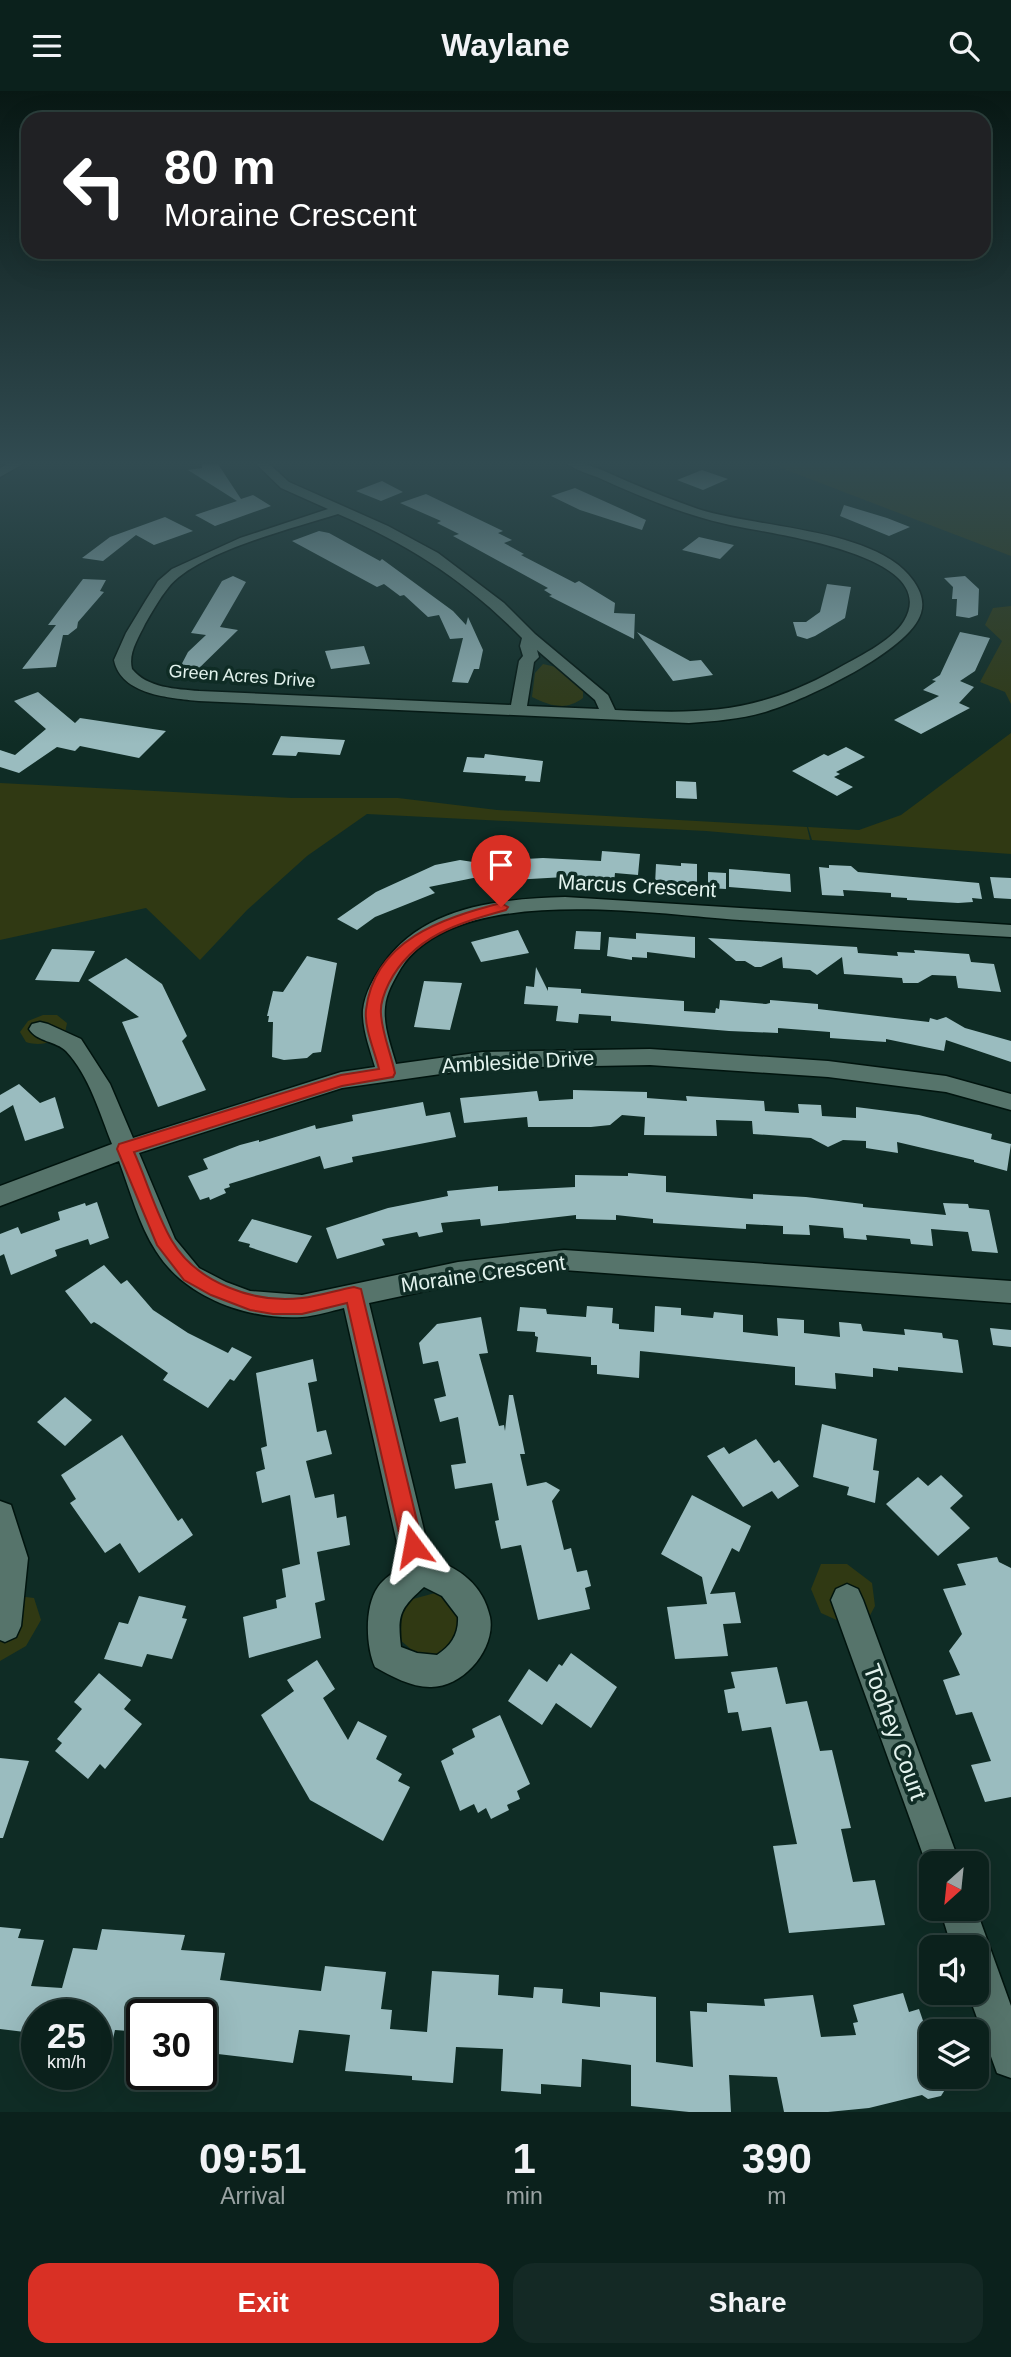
<!DOCTYPE html>
<style>
body{margin:0;font-family:Helvetica,sans-serif;background:#142925;color:#f1f3f6;height:100vh;display:flex;flex-direction:column;font-size:26px;white-space:nowrap}
*{box-sizing:border-box;margin:0}
p{font-size:23px;color:#9aa3a3}
.icon{flex:none;width:38px;height:38px;fill:none;stroke:currentColor;stroke-width:2;stroke-linecap:round;stroke-linejoin:round}
.map{position:relative;height:2021px;overflow:hidden}
.side{display:flex;flex-direction:column;background:#0b211c;flex:1}
.side>*{flex:none}
.hud{position:absolute;left:21px;top:21px;width:970px;height:147px;border-radius:21px;box-shadow:0 7px 28px #0002,0 0 0 2px #2b3e3b;background:#202124;color:#fff;overflow:hidden}
.needle{width:46px;rotate:207deg}
.tools{position:absolute;left:919px;top:1760px;display:grid;gap:14px}
.tools a{display:grid;place-items:center;width:70px;height:70px;border-radius:14px;background:#0b211c;box-shadow:0 7px 28px #0002,0 0 0 2px #2b3e3b;font-size:35px}
.speed{position:absolute;left:21px;top:1908px;display:flex;gap:14px;font-size:35px;font-weight:700;text-align:center}
.speed>*{display:grid;place-content:center;width:91px;height:91px;border-radius:50%;background:#0b211c;box-shadow:0 7px 28px #0002,0 0 0 2px #2b3e3b;line-height:1}
.speed small{font-size:18px;font-weight:400}
.speed .limit{border:4px solid #111;border-radius:10px;background:#fff;color:#111}
.pin{position:absolute;display:grid;place-items:center;width:60px;height:60px;color:#fff;margin:-72px -30px;border-radius:50% 50% 50% 0;rotate:-45deg;box-shadow:0 0 7px #0007}
.pin .icon{rotate:45deg}
.me{position:absolute;width:77px;margin:-38px;rotate:347deg;stroke-linejoin:round;filter:drop-shadow(0 0 5px #0008)}
.turn{display:flex;align-items:center;gap:24px;height:147px;padding:0 28px;font-size:32px}
.turn .icon{width:91px;height:91px;stroke-width:2.5}
.turn b{display:block;font-size:49px;line-height:60px}
.eta{display:flex;justify-content:space-evenly;align-items:center;height:119px;text-align:center}
.eta b{font-size:42px;font-weight:800;line-height:49px}
.button{display:flex;gap:14px;margin-top:auto;padding:14px 28px}
.button a{flex:1;height:80px;border-radius:21px;background:#d93025;color:#fff;font-size:28px;font-weight:800;line-height:80px;text-align:center}
.button a+a{background:#142925;color:#f1f3f6}
header{display:flex;justify-content:space-between;align-items:center;height:91px;padding:0 28px;background:#0b211c;font-size:32px;font-weight:800}
.map>svg:first-child{display:block}
.green{fill:#303913}
.building{fill:#9abcbf}
.lines{fill:none;stroke-linecap:round;stroke-linejoin:round}
.street-casing{stroke:#00140e;stroke-width:3}
.street{fill:#56746b;fill-rule:evenodd}
.route{fill:#d93025;stroke:#8d1f18;stroke-width:2}
.labels{text-anchor:middle;stroke-width:7;stroke-linejoin:round;paint-order:stroke}
.far-street-label{font-size:18px;fill:#e2f2ed;stroke:#0f2c25}
.street-label{font-size:21px;fill:#e2f2ed;stroke:#0f2c25}
.near-street-label{font-size:24px;fill:#e2f2ed;stroke:#0f2c25}
</style>
<header><svg class="icon" aria-label="menu" viewBox="0 0 24 24"><path d="M4 6h16M4 12h16M4 18h16"/></svg>Waylane<svg class="icon" aria-label="search" viewBox="0 0 24 24"><circle cx="10" cy="10" r="6"/><path d="M15 15l6 6"/></svg></header>
<div class="map">
<svg width="1011" height="2021" viewBox="0 0 1011 2021">
<rect width="100%" height="100%" fill="#0f2c25"/>
<!-- green -->
<path class="green" d="M763 370H1011V465Z
M1011 515V613L1005 601 980 591 1002 550 985 534 993 517Z
M543 573 556 576 583 600V607C566 620 550 615 532 606L535 582Z
M1011 642V763L812 749 808 736 859 739 901 724Z
M0 692 292 707H398L497 719 807 736 810 749 706 740 367 723 307 765 247 819 200 869 146 817 0 849Z
M43 924H57L67 932 65 942C52 951 42 956 26 951L20 941 28 930Z
M821 1473H847L872 1492 875 1515 867 1530 850 1535 821 1522 811 1498Z
M435 1502 459 1518 461 1541 447 1561 420 1566 399 1548V1523L413 1508Z
M10 1504 34 1507 41 1529 26 1555 0 1570V1511Z"/>
<!-- building -->
<path class="building" d="M202 370H216L241 408 253 404 271 415 215 435 195 424 237 410 188 379 202 377Z
M702 379 728 388 703 399 677 389Z
M382 390 403 401 381 410 356 400Z
M575 397 646 429 642 439 580 419 551 405Z
M426 403 503 440 498 442 512 449 504 452 524 463 521 464 575 492 579 490 615 512 614 522 635 523 634 548 549 505 552 504 544 499 548 497 453 445 459 443 437 432 441 430 400 412Z
M844 414 887 427 910 436 889 445 840 425Z
M165 426 193 440 154 454 136 444 103 470 82 467 110 446Z
M319 440 329 442 380 470 382 468 453 520 466 534 468 526 483 559 479 578H474L468 592 452 591 463 547 450 548 439 524 428 526 404 504 400 505 384 493 377 496 292 450Z
M699 446 734 454 720 468 682 459Z
M233 485 246 491 220 536 238 539 192 584H176L188 561 206 544 191 542 222 490Z
M965 485 979 498 978 524 969 527 956 525 957 508H952L953 496 944 487Z
M83 488 106 489 100 500 104 501 78 531 77 537 68 544H63L56 576 22 578 56 534H48Z
M827 493 851 496 845 527 815 545 807 548 797 545 793 531H806L820 521Z
M637 541 690 570 701 569 713 584 673 590Z
M960 541 990 547 975 580 960 590 974 596 959 612 970 617 921 643 894 629 939 605 923 599 936 590 932 589 940 584Z
M364 555 370 573 331 578 325 560Z
M38 601 75 632 80 627 166 640 139 667 80 655 75 660 57 656 19 682 0 676V659L15 664 46 638 14 610Z
M281 645 345 649 340 664 298 661 296 665 272 664Z
M846 656 865 666 836 681 840 683 834 686 853 696 837 705 792 680 824 663 828 665Z
M485 663 543 670 540 691 525 690 526 685 463 681 467 666 484 667Z
M676 690 696 691 697 708 676 707Z
M602 760 640 763 638 784 615 782 614 792 564 788 565 786 497 790 488 788V784L429 796 435 802 375 826 357 839 337 828 376 801 435 774 460 769 473 771 543 767 601 770Z
M681 772 697 773V793L673 791V795L655 794 656 773 681 775Z
M829 774 851 775 858 781 979 792 982 808 972 807 973 811 958 812 907 809V807L891 806V802L843 799 844 805 822 804 819 776 829 777Z
M729 778 790 783 791 801 729 796Z
M708 781 726 782V798L708 797Z
M990 786 1011 787V808L994 807Z
M518 839 529 862 481 871 471 851Z
M576 840 601 841 600 859 574 858Z
M636 842 695 846V867L647 861V867L632 866V869L607 865 609 846 636 848Z
M708 847 857 856 858 862 898 865 897 861 915 862 914 859 969 863 971 871 994 873 1001 901 958 897 956 885 932 884 918 892H903L902 887 844 883 842 866 817 884 810 879 783 877 782 866 761 876H755L745 870H736Z
M52 858 95 860 79 891 35 889Z
M307 865 337 872 321 961 313 962 307 967 284 969 272 966 273 931H268L269 925H267L273 900 283 901Z
M126 867 162 893 187 945 182 950 206 999 158 1016 122 931 139 926 88 889Z
M536 876 548 900V896L581 898V902L684 910V920L715 922 716 917 719 918 720 909 766 913 770 912V909L818 913V918L929 931 930 927 937 929 946 926 965 937 1011 950V971L946 949 944 960 886 948V951L830 947V941L778 937V942L729 940 611 930V925L579 923 578 932 556 930 558 915 524 913 526 895 534 896Z
M424 890 462 892 450 939 414 936Z
M19 993 40 1012 55 1006 64 1037 25 1050 13 1014 0 1022V1004Z
M573 999 647 1001V1007L687 1010 686 1005 764 1010 765 1020 799 1022 798 1013 821 1014 822 1025 856 1027V1016L919 1024 992 1043 991 1048 1011 1053 1007 1080 974 1071V1069L897 1051 898 1062 866 1057V1050L843 1049 828 1056 811 1047 753 1043 752 1030 716 1029 717 1045 644 1044 645 1026 622 1024 610 1034 591 1036H528L527 1026 464 1032 460 1007 537 1000 539 1010 573 1008Z
M423 1011 426 1025 450 1021 456 1046 352 1066 353 1071 324 1078 320 1065 229 1093 230 1096 224 1098 226 1102 210 1109 209 1106 200 1109 188 1085 208 1078 203 1068 240 1054 259 1049V1051L315 1034 316 1038 353 1030 352 1024Z
M628 1082 666 1085V1101L753 1108V1103L806 1106 863 1113V1116L946 1124 943 1112 968 1113 969 1117 989 1119 998 1162 972 1160 968 1141 931 1138 933 1155 911 1153 910 1148 866 1144 867 1149 844 1147 843 1137 809 1134 810 1144 783 1143V1135L746 1133V1138L653 1132V1128L616 1124V1129L576 1128V1124L481 1135 480 1128 441 1132 443 1141 419 1146 417 1141 382 1148 385 1154 337 1168 326 1137 388 1117 448 1105 447 1100 498 1095V1100L575 1096V1084L628 1085Z
M97 1111 109 1147 90 1154 88 1148 55 1159 57 1165 11 1184 4 1163 0 1165V1143L18 1136 21 1143 60 1129 58 1121 85 1112 86 1115Z
M252 1128 312 1145 297 1172 249 1156 250 1153 238 1150Z
M104 1174 121 1193 127 1189 153 1219 188 1242 228 1262 232 1256 252 1266 234 1290 230 1288 208 1317 163 1289 168 1282 99 1234 94 1231 91 1233 65 1200Z
M587 1215 613 1217 612 1232 619 1233V1238L654 1241 655 1215 681 1217V1224L713 1227 714 1221 743 1224V1241L778 1245 777 1227 804 1229V1242L840 1246 839 1231 861 1233 863 1240 905 1244 904 1238 942 1242 943 1247 958 1249 963 1282 898 1276V1280L873 1277V1286L835 1282 836 1298 795 1294V1276L640 1260 639 1287 597 1283V1274H591V1266L536 1261 538 1246 535 1245V1241L517 1240 520 1216 546 1218 547 1223 586 1226Z
M481 1226 488 1262 479 1263 499 1335 504 1334 505 1340 509 1304H513L525 1363H520L527 1395 546 1391 560 1399 552 1410 564 1459 571 1457 577 1481 587 1479 591 1495 585 1497 590 1518 538 1529 521 1454 501 1458 495 1430 499 1429 492 1392 455 1398 451 1374 466 1372 458 1326 440 1331 434 1308 446 1305 438 1270 423 1273 419 1252 437 1233Z
M990 1237 1011 1239V1256L993 1254Z
M313 1268 317 1290 308 1292 317 1341 326 1339 332 1363 306 1370 315 1407 334 1403 337 1427 346 1425 350 1454 317 1461 325 1509 315 1512 321 1547 249 1567 243 1526 277 1517 276 1509 286 1506 282 1478 300 1473 290 1404 262 1412 256 1381 265 1378 261 1357 267 1355 256 1282Z
M65 1306 92 1329 65 1355 37 1331Z
M822 1333 877 1348 873 1379 879 1380 875 1412 847 1404 849 1396 813 1386Z
M122 1344 178 1430 182 1427 193 1444 139 1482 120 1452 105 1462 70 1412 76 1408 61 1384Z
M756 1348 774 1372 779 1369 799 1395 778 1408 772 1400 743 1416 707 1365 724 1356 729 1363Z
M941 1384 963 1405 950 1417 970 1437 938 1465 886 1413 918 1386 928 1395Z
M692 1404 751 1435 739 1461 732 1457 710 1503 735 1501 741 1532 723 1533 728 1565 675 1568 667 1516 707 1513 702 1486 661 1463Z
M997 1466 999 1471 1011 1477V1706L985 1711 971 1674 991 1670 972 1621 956 1624 943 1589 960 1584 949 1560 962 1543 943 1498 966 1494 957 1473Z
M139 1505 186 1515 182 1527 187 1528 172 1568 147 1563 142 1576 104 1568 119 1531 128 1533Z
M571 1562 617 1596 591 1637 556 1612 542 1634 508 1610 529 1578 547 1591 559 1573 562 1575Z
M317 1569 335 1598 323 1607 348 1649 358 1630 387 1645 376 1668 402 1683 398 1690 410 1696 383 1750 310 1709 261 1624 294 1600 287 1589Z
M777 1576 786 1613 807 1610 820 1660 832 1659 851 1737 841 1738 853 1791 875 1789 885 1834 789 1842 773 1755 797 1753 771 1636 742 1640 738 1621 728 1622 724 1599 735 1597 731 1581Z
M99 1582 131 1609 124 1618 142 1633 105 1678 100 1673 88 1688 55 1660 62 1652 57 1648 82 1618 74 1611Z
M500 1624 530 1693 517 1700 520 1708 507 1714 509 1719 491 1728 486 1717 478 1722 474 1713 460 1720 441 1670 454 1663 452 1658 475 1646 472 1638Z
M0 1667 29 1670 3 1747H0Z
M0 1836 21 1838 18 1847 44 1849 31 1895 62 1897 73 1857 97 1859 102 1838 185 1844 181 1859 225 1862 220 1889 321 1900 325 1875 386 1881 381 1918 392 1919 390 1938 427 1941 432 1880 499 1884 498 1904 533 1907 534 1896 563 1898 562 1912 600 1916V1901L656 1906V1971L693 1976 690 1920 707 1921V1912L765 1915 764 1908 813 1904 821 1946 856 1944 853 1932 858 1931 853 1914 903 1902 909 1921 919 1918 931 1953V1986H942L946 1997 941 2005 928 2008 922 2004 869 2017 828 2021H784L777 1986 729 1984 731 2021H689L631 2015V1974L582 1968 581 1996 541 1993V2003L501 2000 503 1958 456 1956 453 1992 412 1989V1985L345 1980 350 1944 299 1939 293 1972 201 1961V1923H142V1941L115 1939 112 1952 96 1950V1923H77L78 1919 41 1916 33 1942 0 1938Z"/>
<g class="lines">
<!-- street casing -->
<g class="street-casing">
<path id="street" d="M13 370H28L0 386V377Z
M253 370H266L289 391 388 435 438 462 504 512 535 543 608 604 615 619C704 623 755 623 835 579 856 567 891 551 904 530 945 461 760 442 726 433 681 423 639 405 597 386 586 382 572 378 564 370 587 370 608 382 629 391 652 401 675 410 698 418 756 436 849 437 897 473 911 484 927 503 921 522 910 560 804 609 768 620 742 628 716 630 689 632L199 610C170 607 121 604 114 569L126 542 146 509 158 490 172 478 240 447 328 418 281 397ZM338 423C411 455 466 490 522 547L520 555 523 565 519 570 511 614 199 600C176 598 147 597 132 578 128 562 138 548 145 533 152 521 159 508 168 497 196 461 294 437 338 423ZM537 559 595 609 599 618 527 615 534 571 539 566Z
M565 806 1011 834V846C921 841 830 835 740 829 651 823 457 791 401 877 394 889 386 902 385 916 383 935 391 955 396 973L483 961 650 958 828 970 946 985 1011 1003V1019L946 1001 828 986 650 974 483 977 342 997 139 1062 175 1148 199 1177 226 1191 250 1200 302 1204 458 1171 564 1159 1011 1190V1212L564 1179 458 1193 369 1212 431 1468C460 1477 483 1494 490 1526 496 1558 463 1597 430 1596 411 1596 391 1585 375 1576 366 1556 364 1516 378 1496 383 1488 395 1481 402 1474L344 1217C331 1220 316 1225 302 1226 248 1229 185 1207 156 1160 139 1134 130 1099 119 1070L0 1115V1095L112 1053C100 1023 89 984 66 960 56 950 37 951 29 938L32 933 40 931 48 933 81 948 110 993 133 1047 341 981 375 976C370 958 362 938 363 919 365 902 373 888 382 875 422 815 499 808 565 806ZM424 1496 442 1505 458 1526C459 1543 451 1555 437 1564L417 1562 401 1556C397 1523 400 1518 424 1496Z
M0 1410 11 1414 28 1467 21 1535 16 1546 5 1551 0 1549Z
M847 1493 858 1498 863 1509 960 1773H931V1786L831 1509 836 1498Z
M940 1818H976L1011 1915V1987L997 1982 968 1902H976V1857H952Z"/>
</g>
<!-- street -->
<use href="#street" class="street"/>
</g>
<!-- sky -->
<linearGradient id="sky" x2="0" y2="1"><stop stop-color="#081814"/><stop offset="0.57" stop-color="#314b51"/><stop offset="1" stop-color="#314b51" stop-opacity="0"/></linearGradient>
<rect width="1011" height="653" fill="url(#sky)"/>
<!-- route -->
<path class="route" d="M501 812 508 816 506 819C459 832 413 845 389 892 385 900 380 913 381 923 382 942 391 963 395 982L393 986 342 995 134 1061C147 1090 156 1123 172 1150 197 1192 255 1213 302 1207 320 1205 337 1199 354 1196L361 1198 423 1455 420 1462 413 1465 405 1462 402 1455 347 1212 302 1223H273L250 1219 211 1204 184 1189 157 1154 117 1058 119 1053 341 984 379 978C375 961 364 937 366 919 374 849 443 827 501 812Z"/>
<g class="labels">
<!-- far-street labels -->
<g class="far-street-label">
<text transform="translate(242 585) rotate(4)" y="6">Green Acres Drive</text>
</g>
<!-- street labels -->
<g class="street-label">
<text transform="translate(637 795) rotate(3)" y="7">Marcus Crescent</text>
<text transform="translate(518 971) rotate(-3)" y="7">Ambleside Drive</text>
<text transform="translate(483 1183) rotate(-8)" y="7">Moraine Crescent</text>
</g>
<!-- near-street labels -->
<g class="near-street-label">
<text transform="translate(895 1641) rotate(70)" y="8">Toohey Court</text>
</g>
</g>
</svg>
<div class="tools">
<a><svg class="needle" viewBox="-14 -14 28 28"><path d="M0-13l5 13h-10z" fill="#e53935"/><path d="M0 13l5-13h-10z" fill="#9aa3a3"/></svg></a>
<a><svg class="icon" aria-label="sound" viewBox="0 0 24 24"><path d="M4 9h4l5-4v14l-5-4H4zM17 9q2 3 0 6"/></svg></a>
<a><svg class="icon" aria-label="layers" viewBox="0 0 24 24"><path d="M12 4l9 5-9 5-9-5zM3 14l9 5 9-5"/></svg></a>
</div>
<div class="speed"><div>25<small>km/h</small></div><div class="limit">30</div></div>
<div class="pin" style="left:501px;top:816px;background:#d93025"><svg class="icon" aria-label="arrive" viewBox="0 0 24 24"><path d="M6 21V4h12l-3 4 3 4H6"/></svg></div>
<svg class="me" style="left:413px;top:1455px" viewBox="-20 -20 40 40"><path d="M0-17L14 15 0 8-14 15z" fill="#d93025" stroke="#fff" stroke-width="4"/></svg>
<div class="hud">
<div class="turn"><svg class="icon" aria-label="left" viewBox="0 0 24 24"><path d="M17 20v-9H6M10 6l-5 5 5 5"/></svg><div><b>80 m</b>Moraine Crescent</div></div>
</div>
</div>
<section class="side">
<div class="eta">
<div><b>09:51</b><p>Arrival</p></div>
<div><b>1</b><p>min</p></div>
<div><b>390</b><p>m</p></div>
</div>
<div class="button"><a>Exit</a><a>Share</a></div>
</section>
